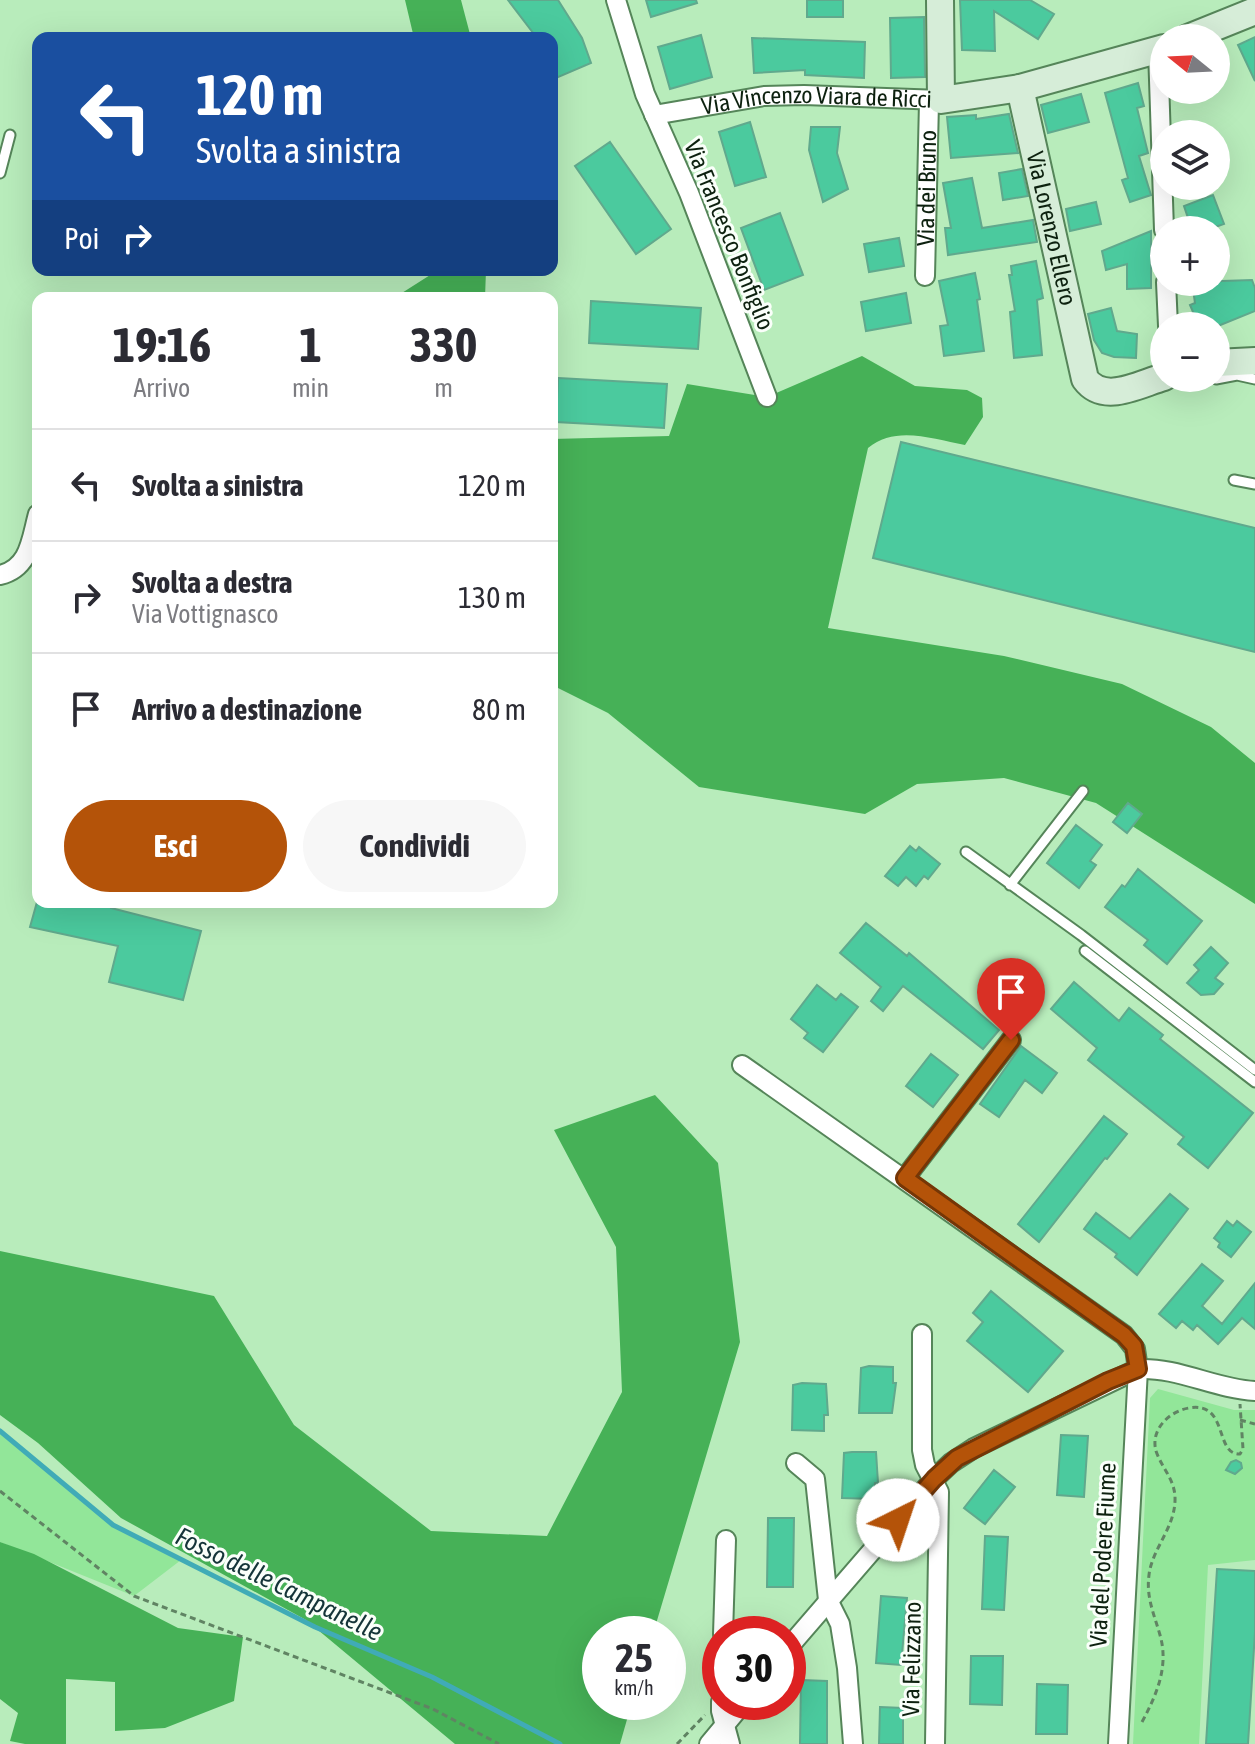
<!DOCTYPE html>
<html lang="it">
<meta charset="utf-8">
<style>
body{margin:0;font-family:"Asap Condensed",sans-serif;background:#f7f7f7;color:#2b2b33;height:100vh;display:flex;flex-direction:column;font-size:30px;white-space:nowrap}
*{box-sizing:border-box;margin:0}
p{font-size:26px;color:#7c7c81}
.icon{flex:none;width:44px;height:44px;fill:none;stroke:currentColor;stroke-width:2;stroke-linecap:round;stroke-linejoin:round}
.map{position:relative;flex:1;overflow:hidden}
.drawer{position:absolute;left:32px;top:292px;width:526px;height:616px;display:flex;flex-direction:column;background:#fff;border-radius:16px;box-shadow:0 8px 32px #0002}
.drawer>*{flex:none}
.guide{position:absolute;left:32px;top:32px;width:526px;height:244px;border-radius:16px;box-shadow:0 8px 32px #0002;background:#1a4fa0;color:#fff;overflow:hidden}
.needle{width:52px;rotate:288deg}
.fabs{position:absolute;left:1150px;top:24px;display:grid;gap:16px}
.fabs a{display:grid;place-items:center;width:80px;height:80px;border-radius:50%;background:#fff;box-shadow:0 8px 32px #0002;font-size:40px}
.speed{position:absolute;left:582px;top:1616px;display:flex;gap:16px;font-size:40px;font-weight:700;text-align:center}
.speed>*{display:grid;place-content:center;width:104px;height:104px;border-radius:50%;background:#fff;box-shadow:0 8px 32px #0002;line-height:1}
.speed small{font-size:20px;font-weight:400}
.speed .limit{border:12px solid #d22;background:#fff;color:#111}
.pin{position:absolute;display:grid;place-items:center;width:68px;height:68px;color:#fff;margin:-82px -34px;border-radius:50% 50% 50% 0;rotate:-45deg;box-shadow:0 0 8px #0007}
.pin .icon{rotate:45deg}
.me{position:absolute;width:88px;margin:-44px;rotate:41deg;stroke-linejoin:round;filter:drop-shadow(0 0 6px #0008)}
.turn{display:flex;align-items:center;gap:28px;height:168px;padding:0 32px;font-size:36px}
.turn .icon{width:104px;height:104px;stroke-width:2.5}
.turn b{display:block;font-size:56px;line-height:68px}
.then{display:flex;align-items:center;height:76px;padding:0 32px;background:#0003;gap:16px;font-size:30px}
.eta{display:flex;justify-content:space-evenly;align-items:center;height:136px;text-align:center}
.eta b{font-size:48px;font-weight:700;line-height:56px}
.primary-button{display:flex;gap:16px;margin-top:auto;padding:16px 32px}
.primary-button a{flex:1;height:92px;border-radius:48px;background:#b45309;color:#fff;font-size:32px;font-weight:700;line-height:92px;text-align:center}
.primary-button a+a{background:#f7f7f7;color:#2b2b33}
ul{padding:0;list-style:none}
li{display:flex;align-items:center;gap:24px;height:112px;padding:0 32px;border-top:2px solid #e1e1e2}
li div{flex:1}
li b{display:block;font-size:30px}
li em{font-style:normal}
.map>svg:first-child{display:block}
.green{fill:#92e699}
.forest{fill:#46b157}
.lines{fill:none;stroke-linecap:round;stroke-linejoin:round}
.stream{stroke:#40abb7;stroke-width:5}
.building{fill:#4bca9e;stroke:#60a98d;stroke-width:2}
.lane-casing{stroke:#558559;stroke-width:13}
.street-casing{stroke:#558559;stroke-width:22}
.secondary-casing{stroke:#558559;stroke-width:30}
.path{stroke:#608463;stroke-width:3;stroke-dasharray:6 4;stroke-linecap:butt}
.lane{stroke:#fff;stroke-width:9}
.street{stroke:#fff;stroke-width:18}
.secondary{stroke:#d6edd8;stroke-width:26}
.route-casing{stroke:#753606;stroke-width:20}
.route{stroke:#b45309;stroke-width:14}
.labels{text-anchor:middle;stroke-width:6;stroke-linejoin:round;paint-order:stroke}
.street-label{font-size:24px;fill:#0d210f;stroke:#fafffa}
.water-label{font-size:26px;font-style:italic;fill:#153539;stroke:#fafffa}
</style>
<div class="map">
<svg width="1255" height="1744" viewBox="0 0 1255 1744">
<rect width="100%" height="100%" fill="#b8ecbb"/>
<!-- green -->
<path class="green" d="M1158 1389 1234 1410H1255V1560L1208 1565 1199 1744H1133L1150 1398Z
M0 1431 113 1525 181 1560 134 1596 0 1542Z"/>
<!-- forest -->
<path class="forest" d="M405 0H461L471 38H414Z
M438 270H486L485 298H394Z
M862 356 915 386 967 390 982 398 983 417 965 445C932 439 896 425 868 448L828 628 1004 656 1122 684 1211 727 1255 763V904L1096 803 1004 778 917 784 865 814 699 787 608 713 552 685V439L669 436 687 384 767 397Z
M655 1095 718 1163 740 1342 653 1634H600V1702H632L620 1744H455L306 1620 121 1518 38 1443 0 1415V1251L214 1296 294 1425 431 1531 547 1536 622 1392 616 1247 554 1130Z
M0 1542 34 1554 178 1628 243 1637 234 1701 165 1728 115 1731V1682L66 1679V1744H25L10 1741 18 1713 0 1699Z"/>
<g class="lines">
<!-- stream -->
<path class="stream" d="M0 1431 113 1525 315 1627 432 1677 560 1744"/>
</g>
<!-- building -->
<path class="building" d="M508 0H558L582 38 591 63 556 78 552 68V38H537Z
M646 0H696L697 3 651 17Z
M807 0H843V17H807Z
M960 0H1030L1054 14 1038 39 994 11 995 51 962 50Z
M924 17 925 77 891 78 890 18Z
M701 35 712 77 670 89 658 47Z
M1255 37V81L1238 45Z
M752 38 865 42 864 78 805 75V70L754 73Z
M1138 83 1144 106 1137 108 1148 153 1139 156 1151 195 1130 202 1122 180 1128 178 1105 93Z
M1081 94 1089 122 1048 133 1041 105Z
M1009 114 1018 153 951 158 947 117 976 115V119Z
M750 122 766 177 735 186 719 132Z
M811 127H840L837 153 848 189 823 202 809 150Z
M610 142 671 229 636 254 575 166Z
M1022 169 1028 196 1003 200 999 173Z
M972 178 982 228 1033 220 1037 242 948 255 945 228H951L943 183Z
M1213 195 1224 224 1207 230H1192L1184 206Z
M1096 202 1101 224 1070 231 1066 209Z
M780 213 803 275 764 290 741 228Z
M1151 231V288L1127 289V264L1106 270 1102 251Z
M899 238 904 266 869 272 864 244Z
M1036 261 1043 298 1037 300 1042 355 1014 358 1010 312 1015 311 1009 275H1012L1011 266Z
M975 273 980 299 977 300 984 351 944 356 940 326 948 325 939 281Z
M1252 280 1255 288V311L1218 326H1199L1190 305 1195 303 1192 282Z
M906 293 911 323 866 331 861 302Z
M591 301 701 308 698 349 589 343Z
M1111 308 1117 331 1137 334 1136 358 1114 357 1102 353 1094 340 1088 314Z
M558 378 667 384 664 428 556 422Z
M901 442 1255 528V652L873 558Z
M1128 803 1142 814 1127 833 1113 822Z
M1076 825 1102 845 1090 861 1096 865 1079 888 1047 863Z
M910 846 916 851 919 847 940 864 928 879 924 876 916 886 906 877 898 886 885 876Z
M1138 869 1202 921 1167 964 1144 945 1148 940 1105 907 1122 885 1125 887Z
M37 902H112L111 908 201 931 183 1000 109 982 118 946 30 927Z
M866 923 907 956 909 953 999 1030 983 1049 903 986 883 1011 871 1001 881 987 840 953Z
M1211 947 1228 963 1215 978 1223 984 1214 994 1201 995 1187 983 1199 970 1194 965Z
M1074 982 1119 1021 1129 1008 1163 1035 1160 1039 1253 1113 1208 1168 1178 1144 1184 1137 1088 1060 1097 1048 1051 1009Z
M817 985 836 1000 841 994 858 1007 823 1052 804 1038 808 1033 791 1019Z
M1021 1046 1057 1073 1042 1093 1025 1080 999 1117 980 1104Z
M931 1054 958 1075 933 1107 906 1086Z
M1104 1116 1127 1134 1107 1159 1105 1158 1039 1242 1018 1224Z
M1170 1194 1188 1209 1137 1275 1115 1257 1117 1254 1084 1229 1096 1213 1130 1239Z
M1227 1221 1233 1226 1237 1221 1251 1232 1231 1257 1218 1247 1220 1243 1214 1238Z
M1202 1264 1223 1281 1202 1306 1222 1324 1255 1283V1329L1242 1318 1218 1344 1197 1325 1193 1330 1182 1321 1176 1328 1159 1314Z
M991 1291 1063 1351 1028 1392 967 1341 983 1322 973 1313Z
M869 1366 893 1367V1383H896L892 1413H859L861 1368Z
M802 1383 826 1384 828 1415H824V1431L792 1430 793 1385Z
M1061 1435 1088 1436 1084 1497 1057 1495Z
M852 1452H876L878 1483H875L874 1499 842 1498 844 1453Z
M1236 1460 1241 1463 1242 1468 1235 1474 1226 1470 1231 1462Z
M994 1470 1015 1487 985 1524 964 1508Z
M768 1518H794L793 1587H767Z
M985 1536 1008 1537 1004 1610 982 1609Z
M1217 1569 1255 1571V1632L1248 1744H1206Z
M881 1596 907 1598 901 1665 876 1663Z
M971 1656H1003L1002 1705 970 1704Z
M801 1680 827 1681V1744H800Z
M1037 1684 1068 1685 1067 1734H1036Z
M880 1707 903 1708V1744H879Z"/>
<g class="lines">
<!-- lane casing -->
<g class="lane-casing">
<path id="lane" d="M0 173 10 135
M1216 377V379L1237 375 1255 379
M1234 480 1255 484
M966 852 1081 935 1255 1070
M1010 885 1083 791
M1085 951 1255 1082"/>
</g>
<!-- street casing -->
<g class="street-casing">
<g id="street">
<path d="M616 0 645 94 689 193 767 397"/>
<path d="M1158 50 1164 230"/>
<path id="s1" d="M654 115 764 96 804 95 941 100"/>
<path id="s2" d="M925 276 929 102"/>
<path d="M1166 282 1168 326"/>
<path d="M0 575C30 568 31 539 38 514"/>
<path d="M742 1065 1124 1335 1135 1349 1138 1369 1118 1744"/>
<path d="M905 1178 1011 1040"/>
<path d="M922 1334V1450L925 1465 939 1492 935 1744"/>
<path d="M796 1463 815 1479 828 1600 840 1624 847 1668 853 1744"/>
<path d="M723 1634 726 1540"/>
<path d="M788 1648 934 1479 951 1463 974 1448 1138 1369C1178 1367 1215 1389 1255 1391"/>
<path d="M721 1702V1711L730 1744"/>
<path d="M709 1744 744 1702"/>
</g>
</g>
<!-- secondary casing -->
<g class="secondary-casing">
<g id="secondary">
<path d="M940 0 941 100 1020 88 1164 48"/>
<path d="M1188 38 1255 11"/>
<path id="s3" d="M1020 88 1085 379C1104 405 1139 384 1164 377"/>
<path d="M1216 363 1255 361"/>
</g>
</g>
<!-- path -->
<path class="path" d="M1240 1420 1255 1424
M0 1491 134 1596 433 1709 499 1744
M1142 1722C1157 1694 1169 1666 1160 1635 1154 1614 1146 1597 1149 1575 1152 1549 1174 1529 1175 1501 1176 1480 1162 1469 1156 1451 1150 1429 1170 1411 1189 1408 1229 1401 1214 1455 1240 1454L1243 1449 1240 1404
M677 1744 705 1715"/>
<!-- lane -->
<use href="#lane" class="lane"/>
<!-- street -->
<use href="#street" class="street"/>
<!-- secondary -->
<use href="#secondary" class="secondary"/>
</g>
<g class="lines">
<!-- route casing -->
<g class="route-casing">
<path id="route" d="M898 1520 934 1479 957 1458 1108 1381 1138 1369 1134 1346 1124 1335 905 1178 1011 1040"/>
</g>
<!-- route -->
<use href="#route" class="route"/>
</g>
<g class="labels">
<!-- street labels -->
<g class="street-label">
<text dy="8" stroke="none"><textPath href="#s1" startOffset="164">Via Vincenzo Viara de Ricci</textPath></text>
<text dy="8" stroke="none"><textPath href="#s2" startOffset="88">Via dei Bruno</textPath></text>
<text dy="8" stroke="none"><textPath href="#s3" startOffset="144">Via Lorenzo Ellero</textPath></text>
<text transform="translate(729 235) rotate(68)" y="8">Via Francesco Bonfiglio</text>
<text transform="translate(1103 1555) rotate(-87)" y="8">Via del Podere Fiume</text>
<text transform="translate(912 1659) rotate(-89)" y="8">Via Felizzano</text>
</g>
<!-- water labels -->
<g class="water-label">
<text transform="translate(279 1584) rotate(26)" y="9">Fosso delle Campanelle</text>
</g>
</g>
</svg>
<div class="fabs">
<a><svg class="needle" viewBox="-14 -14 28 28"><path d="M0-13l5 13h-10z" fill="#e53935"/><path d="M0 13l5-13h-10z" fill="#7c7c81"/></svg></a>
<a><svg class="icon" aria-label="layers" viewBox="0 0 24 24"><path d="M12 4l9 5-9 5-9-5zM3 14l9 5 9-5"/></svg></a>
<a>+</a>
<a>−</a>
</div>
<div class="speed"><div>25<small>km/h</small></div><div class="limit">30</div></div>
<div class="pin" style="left:1011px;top:1040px;background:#d93025"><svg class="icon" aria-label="arrive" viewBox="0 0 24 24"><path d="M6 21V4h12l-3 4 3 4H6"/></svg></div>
<svg class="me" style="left:898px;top:1520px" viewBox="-20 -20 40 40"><circle r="19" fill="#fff"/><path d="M0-13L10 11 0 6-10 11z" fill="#b45309"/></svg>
<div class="guide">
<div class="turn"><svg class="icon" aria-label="left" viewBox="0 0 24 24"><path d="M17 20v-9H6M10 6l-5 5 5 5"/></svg><div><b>120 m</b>Svolta a sinistra</div></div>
<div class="then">Poi<svg class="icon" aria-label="right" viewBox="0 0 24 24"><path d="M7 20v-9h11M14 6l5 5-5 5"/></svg></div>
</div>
<section class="drawer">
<div class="eta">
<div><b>19:16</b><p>Arrivo</p></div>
<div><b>1</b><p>min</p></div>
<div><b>330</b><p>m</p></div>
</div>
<ul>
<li><svg class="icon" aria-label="left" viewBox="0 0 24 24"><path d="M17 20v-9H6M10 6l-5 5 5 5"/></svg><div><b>Svolta a sinistra</b></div><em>120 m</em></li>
<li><svg class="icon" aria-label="right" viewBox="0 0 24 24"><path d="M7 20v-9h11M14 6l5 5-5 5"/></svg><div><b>Svolta a destra</b><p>Via Vottignasco</p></div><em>130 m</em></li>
<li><svg class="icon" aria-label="arrive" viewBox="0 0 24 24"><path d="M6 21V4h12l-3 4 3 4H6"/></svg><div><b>Arrivo a destinazione</b></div><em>80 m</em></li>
</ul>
<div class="primary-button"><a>Esci</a><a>Condividi</a></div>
</section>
</div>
